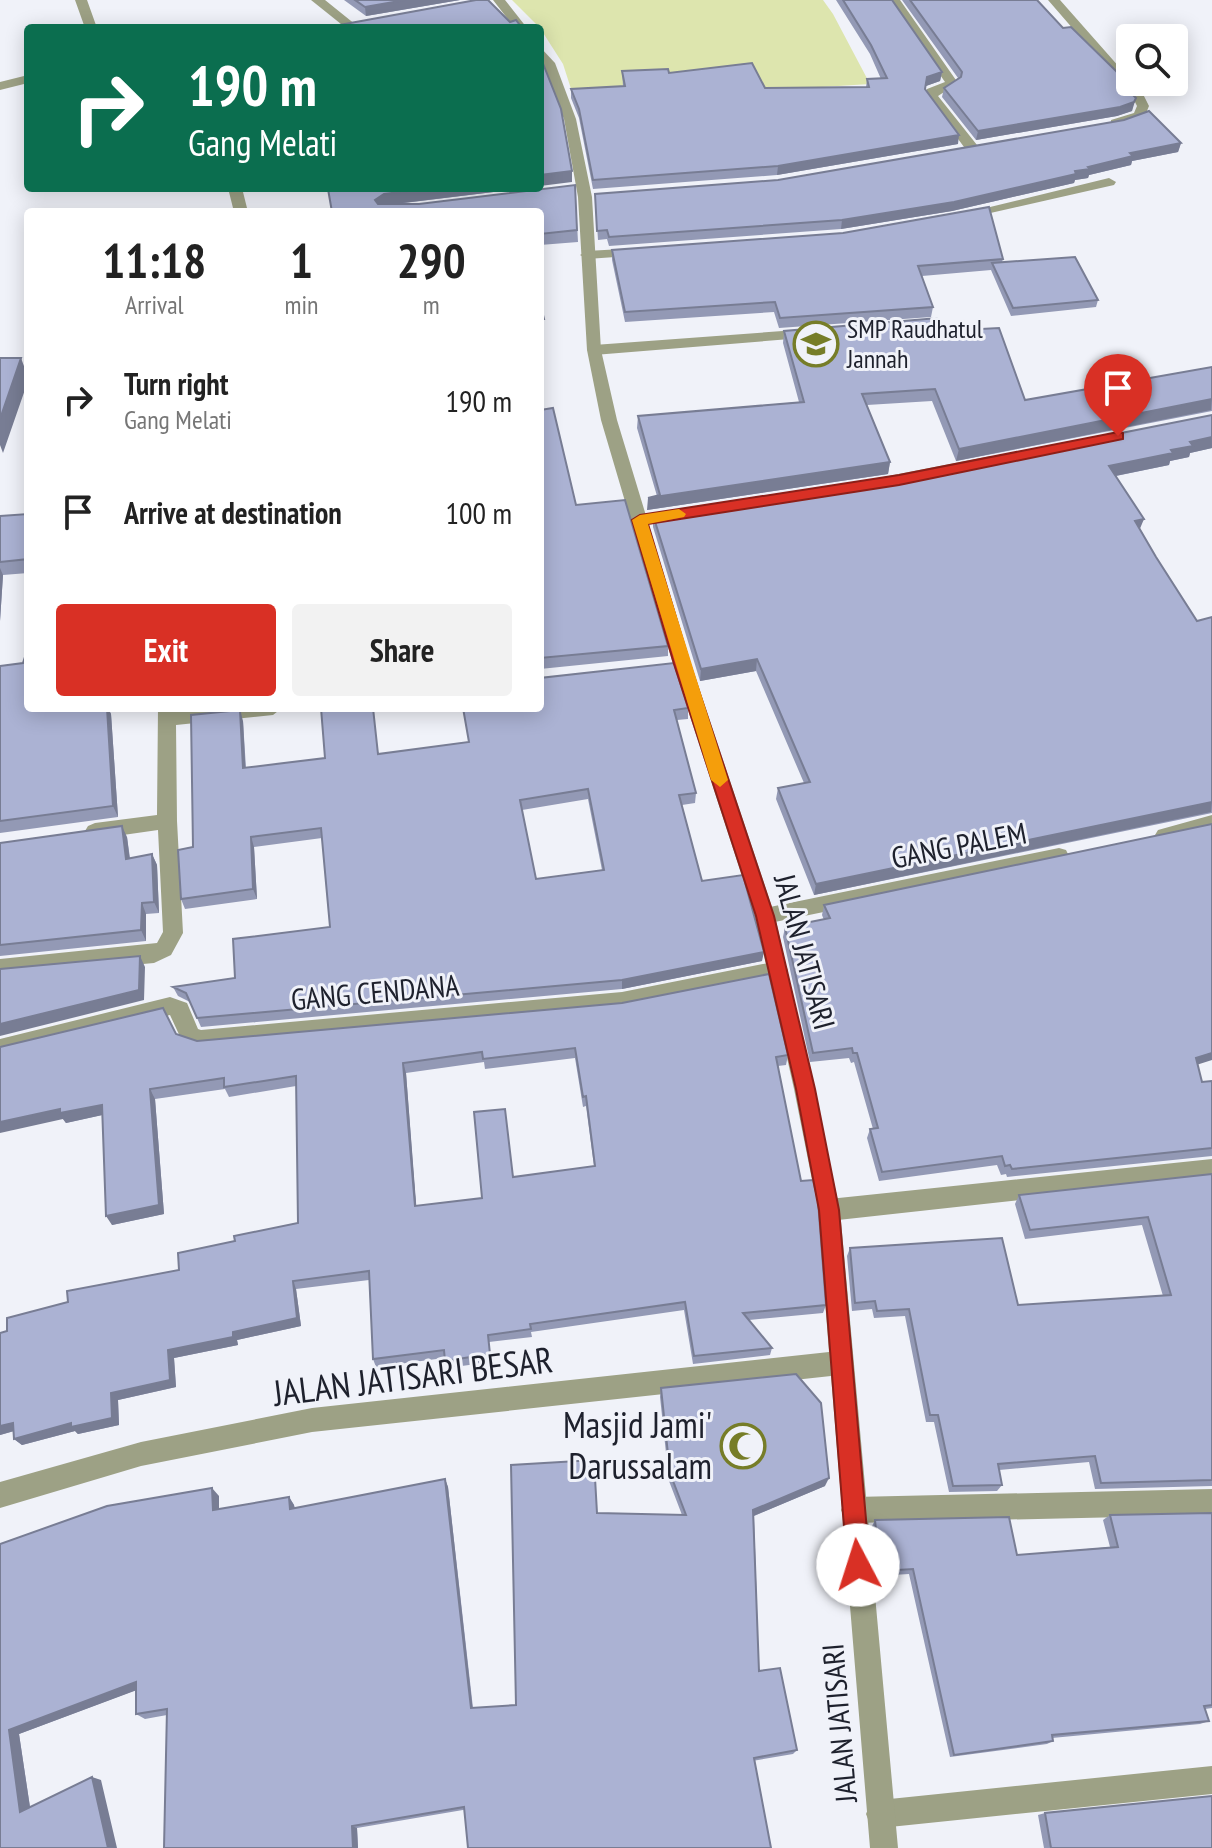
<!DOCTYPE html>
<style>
body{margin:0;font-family:"PT Sans Narrow",sans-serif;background:#f2f2f2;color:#222;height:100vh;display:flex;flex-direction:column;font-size:30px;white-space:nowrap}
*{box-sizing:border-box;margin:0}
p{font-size:26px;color:#767676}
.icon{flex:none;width:44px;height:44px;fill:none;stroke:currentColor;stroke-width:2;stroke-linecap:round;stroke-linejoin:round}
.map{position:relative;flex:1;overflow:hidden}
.side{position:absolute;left:24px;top:208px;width:520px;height:504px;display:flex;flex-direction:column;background:#fff;border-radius:8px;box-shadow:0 4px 20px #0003}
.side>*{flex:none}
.hud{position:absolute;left:24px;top:24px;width:520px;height:168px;border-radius:8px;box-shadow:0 4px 20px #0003;background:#0b6e4f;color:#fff;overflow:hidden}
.fabs{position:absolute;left:1116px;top:24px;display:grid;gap:16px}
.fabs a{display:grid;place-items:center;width:72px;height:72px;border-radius:8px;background:#fff;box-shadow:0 4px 20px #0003;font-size:40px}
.pin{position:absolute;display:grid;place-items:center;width:68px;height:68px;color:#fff;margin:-82px -34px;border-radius:50% 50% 50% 0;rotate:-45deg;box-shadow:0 0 8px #0007}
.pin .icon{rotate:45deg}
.me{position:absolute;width:88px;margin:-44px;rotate:355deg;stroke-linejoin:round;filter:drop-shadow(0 0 6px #0008)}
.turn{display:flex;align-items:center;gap:28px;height:168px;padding:0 32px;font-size:36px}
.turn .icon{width:104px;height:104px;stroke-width:2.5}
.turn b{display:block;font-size:56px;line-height:68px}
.eta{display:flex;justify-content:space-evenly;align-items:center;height:136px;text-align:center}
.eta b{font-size:48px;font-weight:700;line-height:56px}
.primary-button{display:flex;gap:16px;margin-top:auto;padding:16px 32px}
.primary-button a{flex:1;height:92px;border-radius:8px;background:#d93025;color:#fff;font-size:32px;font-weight:700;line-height:92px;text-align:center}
.primary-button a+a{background:#f2f2f2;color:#222}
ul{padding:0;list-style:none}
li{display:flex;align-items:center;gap:24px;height:112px;padding:0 32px}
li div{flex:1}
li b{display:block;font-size:30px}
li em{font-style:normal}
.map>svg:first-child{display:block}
.green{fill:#dde5ae}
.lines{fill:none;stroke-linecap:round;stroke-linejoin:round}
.minor{fill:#9da185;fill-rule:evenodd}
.tertiary{fill:#9da185;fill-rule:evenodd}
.wall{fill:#9399b5;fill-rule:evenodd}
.shaded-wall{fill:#787d94}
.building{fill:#abb2d3;stroke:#787d94;stroke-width:2;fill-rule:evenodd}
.route{fill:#d93025;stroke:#8d1f18;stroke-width:2}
.slow{fill:#f59e0b}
.labels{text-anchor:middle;stroke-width:6;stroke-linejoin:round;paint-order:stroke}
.far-poi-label{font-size:26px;fill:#1e212d;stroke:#f0f2f9;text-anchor:start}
.street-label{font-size:30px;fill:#1e212d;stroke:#f0f2f9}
.near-street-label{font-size:36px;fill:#1e212d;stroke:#f0f2f9}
.near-poi-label{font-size:36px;fill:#1e212d;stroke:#f0f2f9;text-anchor:end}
</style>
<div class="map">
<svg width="1212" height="1848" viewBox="0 0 1212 1848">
<rect width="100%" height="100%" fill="#f0f2f9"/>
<!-- green -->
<path class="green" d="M512 0H823L833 14 870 84 759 91 573 95 563 64 540 28Z"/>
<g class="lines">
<!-- minor -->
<path class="minor" d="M75 0H87L97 28H85Z
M311 0H325L356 25 346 28Z
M888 0H900L958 83 938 96 977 145V151H967L926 96 927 89 945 82Z
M1048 0H1060L1143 94 1149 106 1144 118 1111 126V120L1134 113 1137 106 1133 98Z
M28 75V83L0 90V82Z
M1109 178 1116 182 1114 185 964 219 957 215Z
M228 188H242L248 212H234Z
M639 248 646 252 644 255 587 259 580 255 587 251Z
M810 329 815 331V337L594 355 587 350 594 345Z
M991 456 997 457V465L873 489 865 484 873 479Z
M158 708H176V711L282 708 273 715 176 725 177 821 183 933 171 955 154 963 0 977V959L157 943 163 932 158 830 95 839 88 836 85 831 88 826 95 823 157 815Z
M1212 815V831L1165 843 1158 840 1155 835 1158 830Z
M1059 848 1066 850 1069 856 1066 862 1059 864 765 924 758 922 755 916 758 910 765 908Z
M778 961 785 964 788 970 785 976 778 979 622 1010 201 1048 183 1043 170 1015 0 1057V1039L170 997 187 1003 198 1029 201 1030 622 992Z
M1212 1159V1179L829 1221 821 1217 818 1210 821 1203 829 1199Z
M1212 1489V1515L854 1523 845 1519 841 1510 845 1501 854 1497Z
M1212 1766V1794L880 1828 870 1824 866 1814 870 1804 880 1800Z"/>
<!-- tertiary -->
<path class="tertiary" d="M493 0H505L527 28H515Z
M540 47 555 63 576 119 592 197 601 350 617 420 691 664 775 916 840 1210 898 1848H870L831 1376 312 1432 141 1466 0 1508V1482L141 1442 312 1408 829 1352 818 1210 794 1089 755 916 673 664 601 420 587 350 578 197 564 119 540 59Z"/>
</g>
<!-- wall -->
<path class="wall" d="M344 0H460L366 16Z
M836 0H892L942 72 940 81 926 86 925 89 958 144 777 175 593 189 579 118 571 98V89L623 86 622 71 669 73 765 88 866 87 867 79H881L870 54Z
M902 0H1037L1063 28 1134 92 1132 111 1117 116 976 140 942 97 944 88 958 78Z
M1181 143 1178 152 1132 161 1131 165 1089 175 1088 178 1075 180 1074 183 952 211 841 229 609 246 607 239 598 240 595 194 778 180Z
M575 185 578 242 540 245V212H332L328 189 334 188H526L396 204H419Z
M612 250 1003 259 1002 262 1098 300 1096 307 1011 316 991 270 922 276 933 307 931 317 779 328 774 312 625 322 612 260Z
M540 303 544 319V330L540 331Z
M784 331H943L1025 400 1212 367V411L956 461 932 401 867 405 890 462 888 474 647 510 657 496 637 428 638 416 799 402 783 343Z
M540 410 576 505 668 646V656L540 669Z
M1212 415V448L1190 453 1189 457 1170 461 1169 465 1116 476 1140 529 1156 557 1197 621 1212 617V813L814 895 776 799 778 788 804 783 756 671 700 681 653 527V515L898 481 963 471 965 464Z
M28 514V573L3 575 0 621V516Z
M0 666 28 708H108L111 714 118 817 0 833Z
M688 708V719L677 720 696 793 695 803 682 805 702 881 762 961 622 989 201 1027 190 1002 178 996 173 987 235 978 330 927 322 838 254 847 257 899 185 909 181 899 193 847 243 721 246 768 325 758 379 754 468 743ZM588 799 602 870 536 879 522 810Z
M127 837 130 858 152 854 157 865 159 913 146 914V941L0 956V843Z
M824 905 1198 1065 1202 1082 1212 1081V1156L1007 1177 1006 1174 1001 1175 997 1165 879 1181 867 1138 870 1129H873L854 1062 851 1063 849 1058 810 1062 783 937 785 927 824 920 822 915Z
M622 1003 788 1055 786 1065 778 1066 826 1305 823 1313 749 1320 772 1348 770 1355 693 1364 684 1310 531 1332 532 1337 489 1342 491 1362 447 1368 444 1358 376 1367 373 1359 369 1280 296 1289 301 1326 237 1340 238 1345 174 1358 176 1387 118 1400 119 1425 78 1434 75 1431 22 1445 14 1439V1431L0 1435V1333L7 1331 68 1302 179 1270 235 1241 298 1223 296 1086 229 1097 225 1089 155 1099 164 1214 112 1225 102 1115 66 1123 63 1119 176 1034 197 1041ZM575 1058 583 1107 586 1106 594 1166 513 1177 482 1198 416 1206 406 1073 484 1062 485 1069Z
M1212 1174V1486L1095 1489 1089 1462 999 1470 1002 1485 997 1491 949 1492 934 1422H926L905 1316 874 1318 872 1309 852 1311 847 1256 850 1248 1018 1305 1163 1296 1142 1225 1025 1239 1015 1204 1019 1195Z
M661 1388 825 1486 754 1516 759 1671 797 1750 793 1754 357 1828 358 1848 167 1715 145 1719 136 1714V1690L19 1734 30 1807 101 1780 0 1848V1544L219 1496V1509L289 1497 294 1505 295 1508 445 1479 448 1487 473 1708 516 1705 597 1513 682 1515 669 1481 660 1397Z
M1212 1513V1708L1205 1709 1209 1721 1200 1724 1052 1738 1053 1741 1047 1744 950 1757 909 1574 876 1576 872 1526 875 1520 1017 1555 1110 1547 1103 1520 1110 1515Z
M1045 1813 1212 1848H1044L1038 1815Z"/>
<!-- shaded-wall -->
<path class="shaded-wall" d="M405 0H460L366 16 365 7Z
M942 72 940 81 926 86 927 77Z
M1136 98 1132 111 1117 116 976 140 978 131Z
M959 135 958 144 777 175 778 166Z
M1181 143 1178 152 1132 161 1131 165 1089 175 1088 178 1075 180 1074 183 952 211 841 229 842 220 1075 171 1130 153Z
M572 171V182L540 186V175Z
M432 188H526L386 205 376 211 375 200 384 194Z
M21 358 28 377V381L3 453 0 445V419Z
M1212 399 1211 410 956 461 959 449Z
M1212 437V448L1190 453 1189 457 1170 461 1169 465 1105 478 1109 466 1171 450 1190 442Z
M890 462 888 474 647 510 648 498Z
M1144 519 1139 531 1135 521Z
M0 568 3 575 0 621Z
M757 659 756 671 700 681 701 669Z
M107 708H108L111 714 118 817 113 806Z
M240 710 243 721 246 779 243 768Z
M1212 802 1211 812 814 895 816 884Z
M122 826 127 837 131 870 126 859Z
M251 837 254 847 257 899 253 889Z
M152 854 157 865 159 913 154 902Z
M142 903 146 914V941L141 930Z
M764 952 762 961 622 989V980Z
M140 956 145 967 144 1000 0 1036V1024Z
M1212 1053V1060L1190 1067 1196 1058Z
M403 1063 406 1073 417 1215 415 1206Z
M150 1089 155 1099 164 1214 112 1225 106 1216Z
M102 1105 107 1114 66 1123 63 1119 0 1133V1122L60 1109Z
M293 1281 296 1289 301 1326 237 1340 238 1345 174 1358 176 1387 118 1400 119 1425 78 1434 75 1431 22 1445 14 1439 168 1350 233 1332Z
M13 1423 21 1429 0 1435V1426Z
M829 1478 825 1486 751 1517 753 1510Z
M445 1479 448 1487 473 1712 471 1708Z
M212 1488 219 1496V1517L213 1510Z
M289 1497 294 1505 295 1517 290 1509Z
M136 1682 145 1687 19 1734 31 1814 20 1812 9 1730Z
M92 1777 101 1780 117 1848H108Z
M352 1826 357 1828 358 1848H353Z"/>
<!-- building -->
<path class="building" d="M355 0H405L365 7Z
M476 0H488L510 22 516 20 522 28H323Z
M843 0H892L942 72 927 77 925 89 959 135 778 166 593 180 579 109 571 89 625 86 622 71 668 69 669 73 752 63 765 88 869 87 867 79 887 78 871 45Z
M910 0H1037L1063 28 1071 27 1116 71 1134 92H1130L1136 98 1134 102 1120 107 978 131 944 88 961 77 962 72Z
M540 56 561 109 572 171 540 175Z
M1149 111 1181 143 1130 153 1133 156 1088 167 1090 169 1075 171 1076 174 954 202 842 220 609 237 607 230 597 231 595 194 778 180 1124 120Z
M575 185 577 230 540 234V212H332L328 189 336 188H432L384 194 375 200 378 204H419Z
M989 207 1003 259 918 266 933 307 780 318 775 302 625 312 612 250 843 233Z
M1075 257 1098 300 1013 308 992 263Z
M540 303 544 319H540Z
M938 318 943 331 999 328 1025 400 1212 367V399L959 449 935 389 862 394 890 462 648 498 660 495 638 416 804 402 784 331Z
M0 358H21L0 419Z
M553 408 576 505 625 500 668 646 540 658V410Z
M1212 415V437L1190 442 1193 446 1171 450 1173 453 1109 466 1144 519 1135 521 1156 557 1197 621 1212 617V802L816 884 778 788 810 782 757 659 701 669 653 515 896 477 898 481 968 470 965 464Z
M28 514V559L0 562V516Z
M28 653V708H107L113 806 0 821V666L23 663 26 654Z
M674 663 688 708 674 710 696 793 679 795 702 881 743 875 764 952 622 980 197 1018 186 993 173 987 235 978 233 939 330 927 321 828 251 837 253 889 181 899 178 850 193 847 191 715 240 710 243 768 325 758 321 708H373L378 754 469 742 463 708H540V678ZM588 789 604 870 536 879 520 800Z
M1212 824V1053L1196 1058 1202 1082 1212 1081V1148L1012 1169 1010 1165 1005 1166 1002 1156 882 1172 870 1129 878 1128 857 1053H853L852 1048 813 1053 785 927 830 918 824 905Z
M122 826 126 859 152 854 154 902 142 903 141 930 0 945V843Z
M140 956 139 990 0 1024V969Z
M769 974 788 1055 776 1057 801 1181 813 1180 818 1201 826 1305 743 1313 772 1348 694 1356 685 1302 530 1324 531 1329 488 1335 490 1354 445 1361 444 1350 373 1359 369 1271 293 1281 297 1318 233 1332V1337L168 1350 170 1380 111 1393 112 1418 71 1427V1423L14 1439 13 1423 0 1426V1333L7 1331V1318L68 1302 67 1291 179 1270 178 1253 235 1241 234 1236 298 1223 296 1076 224 1087V1078L150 1089 159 1205 106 1216 102 1105 60 1113V1109L0 1122V1047L163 1008 176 1034 197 1041 622 1003ZM575 1048 583 1097 586 1096 595 1166 513 1177 505 1109 474 1112 482 1198 415 1206 403 1063 482 1052 483 1059Z
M1212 1174V1480L1101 1483 1095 1456 998 1464 1002 1485 953 1486 938 1415H930L909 1309 877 1311 875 1301 855 1303 850 1248 1002 1238 1018 1305 1171 1295 1148 1217 1030 1230 1019 1195Z
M796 1374 821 1403 829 1478 753 1510 759 1671 780 1668 797 1750 754 1758 771 1848H468L464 1807 352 1826 353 1848H164L167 1709 136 1714V1682L9 1730 20 1812 92 1777 108 1848H0V1544L107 1506 212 1488 213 1510 289 1497 290 1509 445 1479 471 1708 516 1705 511 1465 594 1460 597 1513 686 1515 670 1473 661 1388Z
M1212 1513V1705L1204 1706 1209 1721 1052 1735 1053 1741 954 1755 913 1569 880 1571 875 1520 1009 1517 1017 1555 1118 1547 1110 1515Z
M1212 1796V1848H1051L1045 1813Z"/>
<!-- route -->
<path class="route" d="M1118 432 1123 433V439L899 485 648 524 690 664 774 916 815 1089 839 1210 870 1565 867 1574 858 1577 850 1574 847 1565 819 1210 796 1089 756 916 674 664 632 520 640 515 899 475Z"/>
<!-- slow -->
<path class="slow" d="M679 509 686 514 684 517 648 524 728 780 720 787 711 780 632 520 640 515Z"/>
<!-- icons -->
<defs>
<g id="school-ring" transform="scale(2.3)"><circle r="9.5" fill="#f0f2f9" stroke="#767d28" stroke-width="1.5"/><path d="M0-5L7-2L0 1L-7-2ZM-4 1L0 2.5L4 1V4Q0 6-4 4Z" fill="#767d28"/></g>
<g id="mosque-ring" transform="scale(2.3)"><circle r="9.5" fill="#f0f2f9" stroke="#767d28" stroke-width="1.5"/><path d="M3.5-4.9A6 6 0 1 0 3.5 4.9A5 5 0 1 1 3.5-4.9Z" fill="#767d28"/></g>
</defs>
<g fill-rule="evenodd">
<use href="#school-ring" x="816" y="344"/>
<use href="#mosque-ring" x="743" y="1446"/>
</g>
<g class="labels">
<!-- far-poi labels -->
<g class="far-poi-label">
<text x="847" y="338">SMP Raudhatul<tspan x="847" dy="30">Jannah</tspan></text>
</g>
<!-- street labels -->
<g class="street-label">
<text transform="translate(959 846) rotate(-11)" y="10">GANG PALEM</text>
<text transform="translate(804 952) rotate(75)" y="10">JALAN JATISARI</text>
<text transform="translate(375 993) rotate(-5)" y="10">GANG CENDANA</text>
<text transform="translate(840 1723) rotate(-95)" y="10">JALAN JATISARI</text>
</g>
<!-- near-street labels -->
<g class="near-street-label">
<text transform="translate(413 1376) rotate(-7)" y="13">JALAN JATISARI BESAR</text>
</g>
<!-- near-poi labels -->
<g class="near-poi-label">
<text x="712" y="1438">Masjid Jami'<tspan x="712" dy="41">Darussalam</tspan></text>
</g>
</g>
</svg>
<div class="fabs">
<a><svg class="icon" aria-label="search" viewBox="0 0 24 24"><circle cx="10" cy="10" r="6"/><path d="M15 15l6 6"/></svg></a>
</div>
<div class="pin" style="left:1118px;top:436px;background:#d93025"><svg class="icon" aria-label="arrive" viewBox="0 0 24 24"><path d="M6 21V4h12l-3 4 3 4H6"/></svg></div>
<svg class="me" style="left:858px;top:1565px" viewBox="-20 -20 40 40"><circle r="19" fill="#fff"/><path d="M0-13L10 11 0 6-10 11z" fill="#d93025"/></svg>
<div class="hud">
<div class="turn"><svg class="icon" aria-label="right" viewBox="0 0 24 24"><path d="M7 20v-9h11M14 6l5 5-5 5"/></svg><div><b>190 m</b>Gang Melati</div></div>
</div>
<section class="side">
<div class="eta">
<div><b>11:18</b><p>Arrival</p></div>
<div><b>1</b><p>min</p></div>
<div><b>290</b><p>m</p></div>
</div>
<ul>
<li><svg class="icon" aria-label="right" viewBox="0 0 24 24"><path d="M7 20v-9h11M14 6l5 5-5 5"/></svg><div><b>Turn right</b><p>Gang Melati</p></div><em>190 m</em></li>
<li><svg class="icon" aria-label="arrive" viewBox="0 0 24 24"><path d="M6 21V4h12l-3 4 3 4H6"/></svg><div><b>Arrive at destination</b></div><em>100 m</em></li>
</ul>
<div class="primary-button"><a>Exit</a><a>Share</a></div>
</section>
</div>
